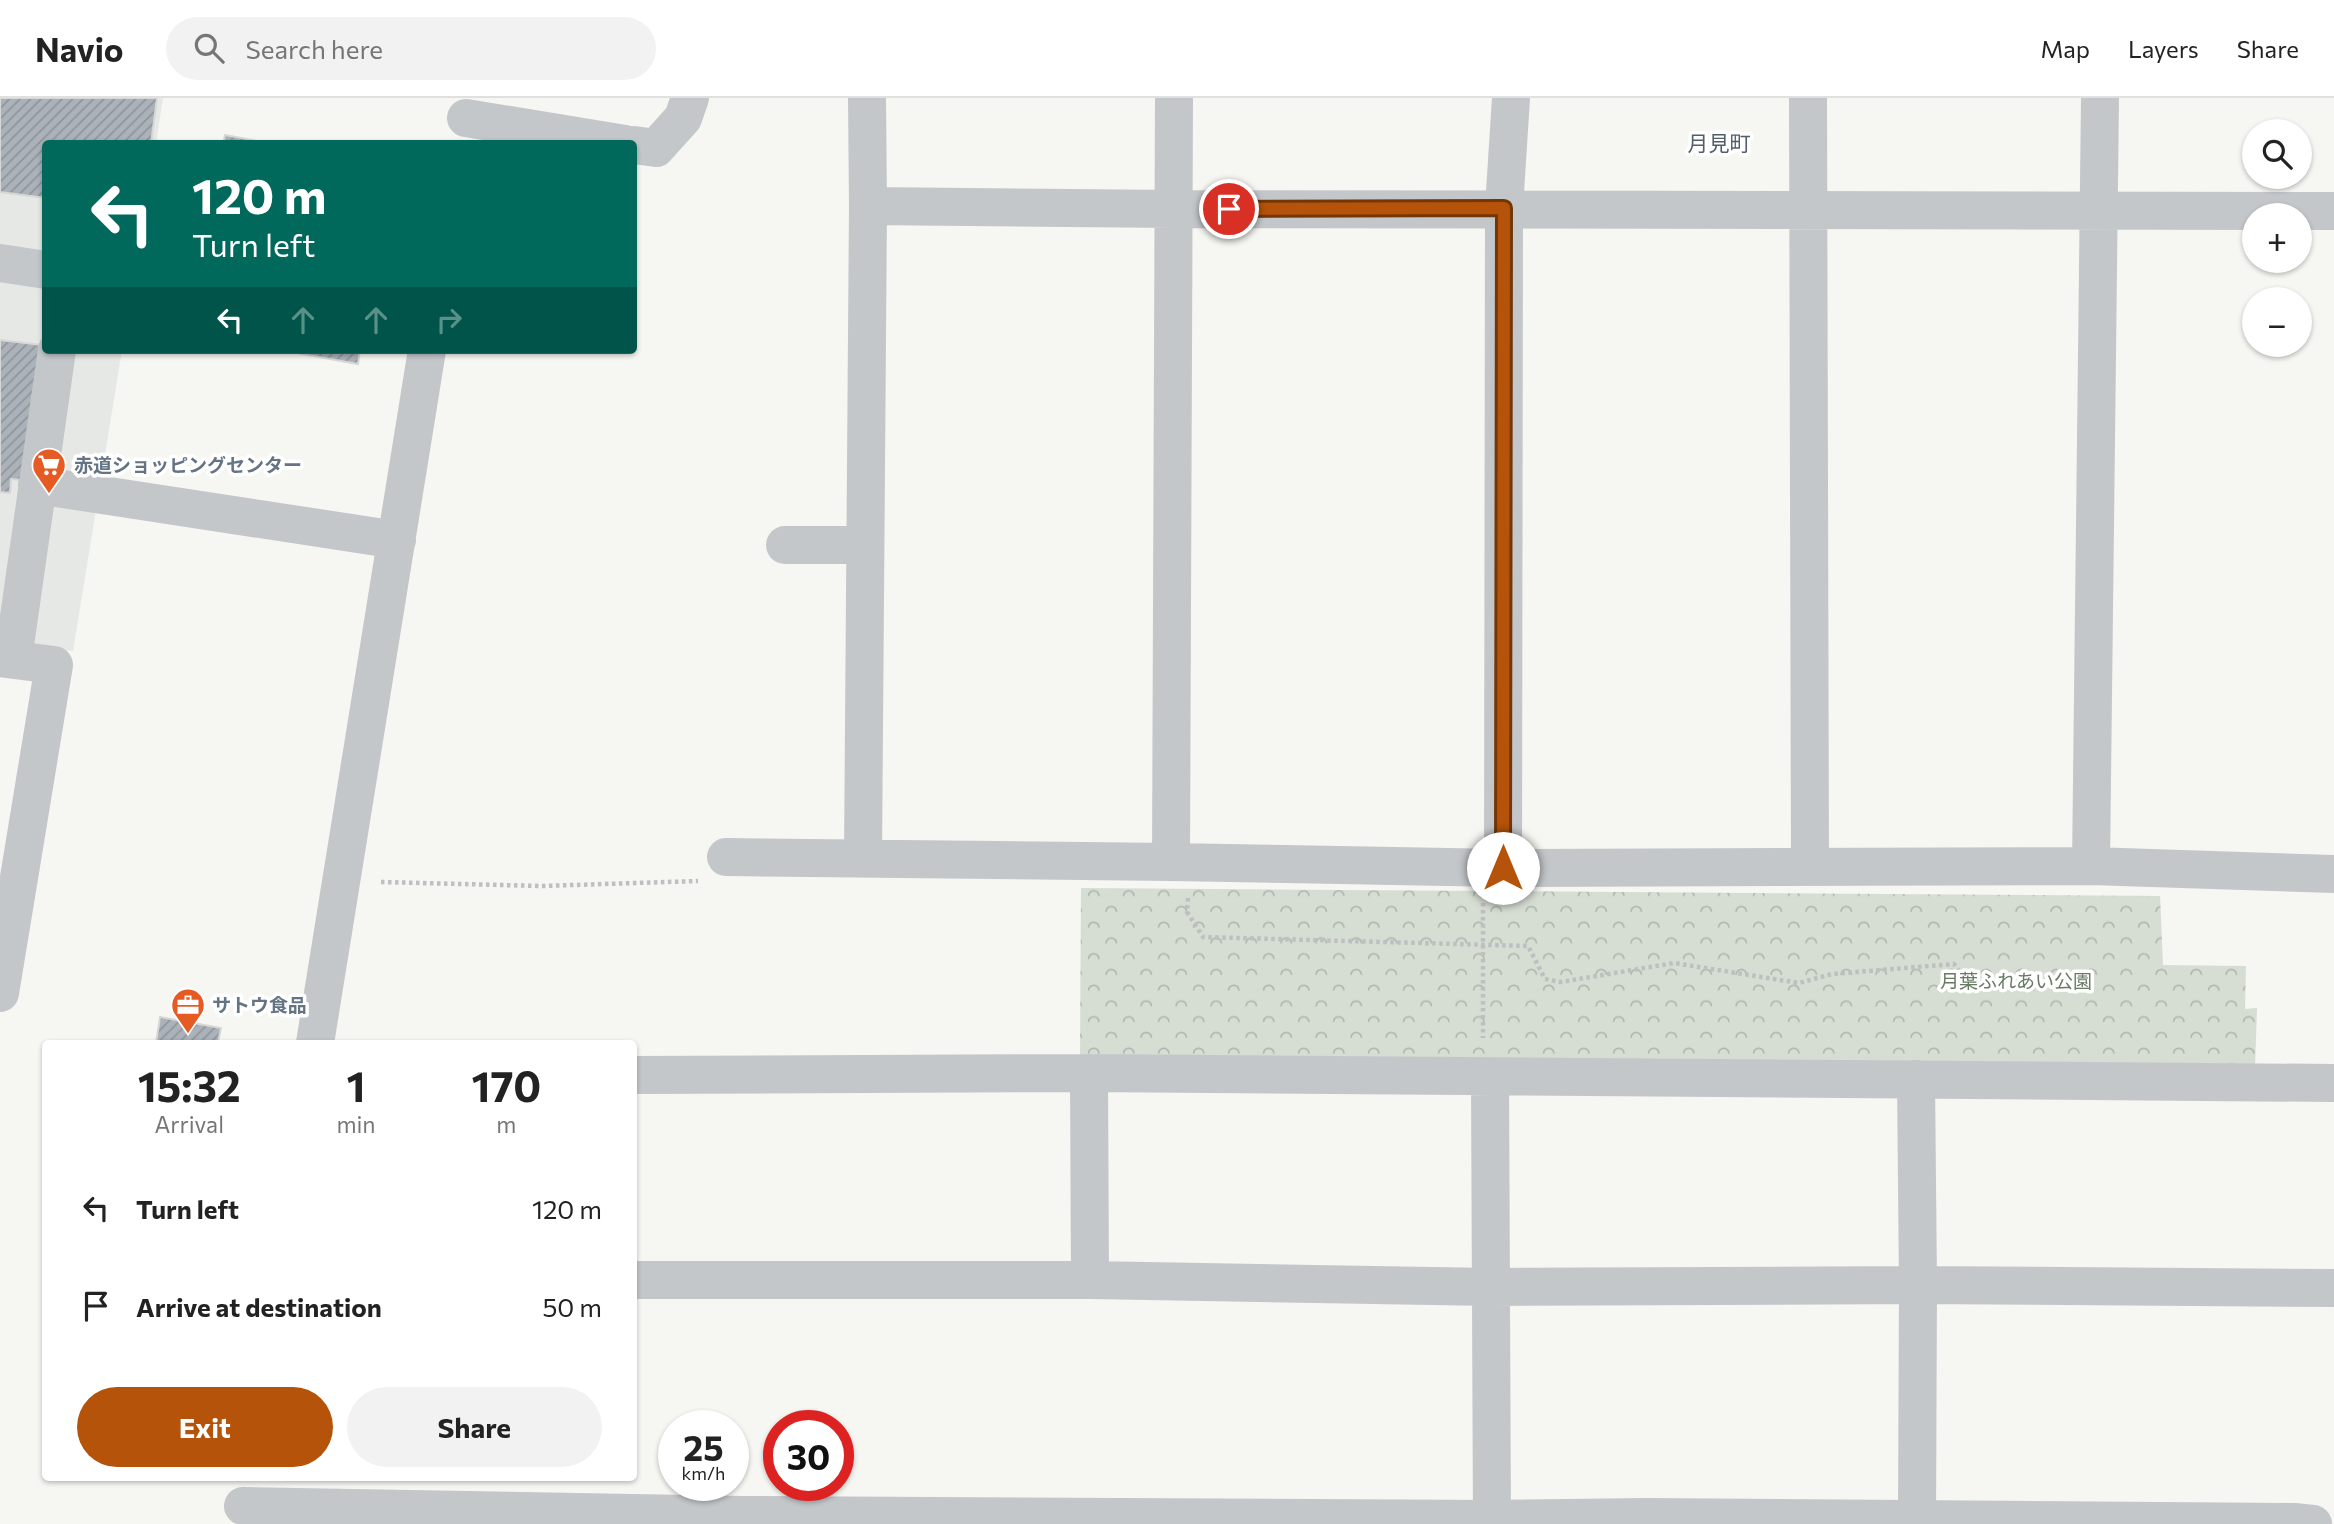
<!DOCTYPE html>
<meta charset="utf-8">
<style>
body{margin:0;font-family:Commissioner,"Noto Sans JP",sans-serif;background:#f2f2f2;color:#222;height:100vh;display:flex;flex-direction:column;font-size:26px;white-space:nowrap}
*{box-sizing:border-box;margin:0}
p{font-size:23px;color:#767676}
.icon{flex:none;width:38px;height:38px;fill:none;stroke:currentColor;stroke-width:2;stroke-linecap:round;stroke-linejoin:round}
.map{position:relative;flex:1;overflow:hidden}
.details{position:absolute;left:42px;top:942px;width:595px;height:441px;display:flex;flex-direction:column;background:#fff;border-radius:7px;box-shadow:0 2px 5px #0004}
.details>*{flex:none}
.top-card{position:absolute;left:42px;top:42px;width:595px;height:214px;border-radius:7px;box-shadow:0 2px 5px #0004;background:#00695c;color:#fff;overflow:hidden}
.controls{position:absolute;left:2242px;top:21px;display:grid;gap:14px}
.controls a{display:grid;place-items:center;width:70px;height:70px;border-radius:50%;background:#fff;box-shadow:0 2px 5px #0004;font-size:35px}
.speed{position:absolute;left:658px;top:1312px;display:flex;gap:14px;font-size:35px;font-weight:700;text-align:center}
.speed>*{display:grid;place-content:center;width:91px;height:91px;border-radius:50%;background:#fff;box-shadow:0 2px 5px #0004;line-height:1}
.speed small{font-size:18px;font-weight:400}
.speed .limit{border:10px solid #d22;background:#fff;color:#111}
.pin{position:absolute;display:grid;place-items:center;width:60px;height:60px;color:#fff;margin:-30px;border:4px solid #fff;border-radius:50%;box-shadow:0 2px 7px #0007}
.me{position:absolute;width:77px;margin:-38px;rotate:0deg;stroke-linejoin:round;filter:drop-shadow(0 0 5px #0008)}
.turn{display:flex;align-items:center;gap:24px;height:147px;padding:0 35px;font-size:32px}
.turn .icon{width:91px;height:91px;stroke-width:2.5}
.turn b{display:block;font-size:49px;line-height:60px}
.lanes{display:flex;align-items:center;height:66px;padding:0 35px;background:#0003;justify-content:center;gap:35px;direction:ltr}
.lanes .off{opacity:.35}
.eta{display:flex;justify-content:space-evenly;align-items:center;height:119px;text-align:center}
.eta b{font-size:42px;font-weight:700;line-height:49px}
.cta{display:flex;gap:14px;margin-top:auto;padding:14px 35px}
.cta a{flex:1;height:80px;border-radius:42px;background:#b45309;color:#fff;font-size:28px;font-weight:700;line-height:80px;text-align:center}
.cta a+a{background:#f2f2f2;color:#222}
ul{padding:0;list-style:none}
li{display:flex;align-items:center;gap:21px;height:98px;padding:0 35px}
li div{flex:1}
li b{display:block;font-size:26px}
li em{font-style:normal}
header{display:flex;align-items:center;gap:42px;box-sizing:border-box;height:98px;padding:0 35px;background:#fff;border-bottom:2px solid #e0e0e0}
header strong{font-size:33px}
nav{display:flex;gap:38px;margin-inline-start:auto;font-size:24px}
.search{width:490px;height:63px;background:#f2f2f2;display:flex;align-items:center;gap:18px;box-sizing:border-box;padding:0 24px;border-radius:38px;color:#767676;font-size:26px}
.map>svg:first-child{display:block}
.built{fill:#e6e8e6}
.park{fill:url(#park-crowns)}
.building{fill:url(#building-hatch);stroke:#d7d7d5;stroke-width:2}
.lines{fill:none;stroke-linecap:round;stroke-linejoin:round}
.path{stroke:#bdbfc1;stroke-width:4.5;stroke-dasharray:3.5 3.5;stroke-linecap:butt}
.minor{stroke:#c3c7ca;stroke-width:38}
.route-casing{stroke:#753606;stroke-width:18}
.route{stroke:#b45309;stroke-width:12}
.labels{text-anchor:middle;stroke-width:7;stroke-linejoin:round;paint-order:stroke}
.poi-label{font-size:19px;font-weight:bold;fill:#647484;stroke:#fff;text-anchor:start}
.park-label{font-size:19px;fill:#677b63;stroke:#fff}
.neighbourhood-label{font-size:21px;fill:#525e69;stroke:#fff}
</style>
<header>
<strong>Navio</strong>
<div class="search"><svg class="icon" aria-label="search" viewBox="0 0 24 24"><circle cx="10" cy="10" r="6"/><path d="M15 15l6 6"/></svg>Search here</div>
<nav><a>Map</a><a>Layers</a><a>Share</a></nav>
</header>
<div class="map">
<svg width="2334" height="1426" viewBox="0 0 2334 1426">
<defs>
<pattern id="park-crowns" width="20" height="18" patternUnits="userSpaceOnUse" patternTransform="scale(1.75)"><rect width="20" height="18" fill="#d6ddd3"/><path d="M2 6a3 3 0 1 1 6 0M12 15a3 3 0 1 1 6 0" fill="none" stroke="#b1b8b1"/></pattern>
<pattern id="building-hatch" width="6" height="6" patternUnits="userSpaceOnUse" patternTransform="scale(1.75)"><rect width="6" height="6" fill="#abb2b9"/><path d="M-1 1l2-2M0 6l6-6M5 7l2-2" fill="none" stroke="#8f959c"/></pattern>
</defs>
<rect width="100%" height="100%" fill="#f6f6f2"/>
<!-- built -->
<path class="built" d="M0 0H163L156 45 46 46V252H122L73 553 0 543Z"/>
<!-- park -->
<path class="park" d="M1081 790 2160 798 2163 867 2246 868 2245 911 2257 910 2255 970 1080 961Z"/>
<!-- building -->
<path class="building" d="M0 0H157L151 46H46V100L0 94Z
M225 37 273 46H223Z
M0 242 42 247 23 382 11 381 10 395 0 394Z
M280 252H360L358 266Z
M160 919 221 930 218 945H156Z"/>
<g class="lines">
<!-- path -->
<path class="path" d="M381 784 542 788 698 783
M1188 800 1187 814 1203 839 1528 848 1545 881 1561 884 1674 865 1799 885 1832 876 1954 866 1961 876
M1483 805V940"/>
<!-- minor -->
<path class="minor" d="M1808 0 1810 768
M466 20 625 46
M634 47 656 50 683 20 690 0
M868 108 1174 111 2334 113
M0 165 46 172
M37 387 397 442
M785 447H865
M0 560 54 567 0 895
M13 561 57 252
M726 759 1171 764 1503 770 2091 768 2334 776
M863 760 868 108 867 0
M1171 764 1174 0
M2091 768 2100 0
M1503 770 1504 110 1511 0
M315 945 427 252
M1089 975 1090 1182
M634 977 1089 975 2334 985
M1490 979 1492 1426
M1916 981 1918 1187 1917 1421
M634 1182H1090L1491 1189 1918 1187 2334 1190
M243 1408 742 1417 1492 1421 1646 1419 2294 1424 2313 1426"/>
</g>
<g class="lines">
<!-- route casing -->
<g class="route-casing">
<path id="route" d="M1229 111 1504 110 1503 770"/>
</g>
<!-- route -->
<use href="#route" class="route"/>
</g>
<!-- icons -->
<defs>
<g id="supermarket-pin" transform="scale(1.75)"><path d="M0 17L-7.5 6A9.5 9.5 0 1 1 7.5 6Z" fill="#e55b23" stroke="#fff"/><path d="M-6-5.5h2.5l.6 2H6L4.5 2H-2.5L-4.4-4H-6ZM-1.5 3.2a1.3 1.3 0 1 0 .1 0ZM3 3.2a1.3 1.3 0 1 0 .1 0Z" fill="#fff"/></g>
<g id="office-pin" transform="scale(1.75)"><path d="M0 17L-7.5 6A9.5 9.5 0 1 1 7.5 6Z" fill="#e55b23" stroke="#fff"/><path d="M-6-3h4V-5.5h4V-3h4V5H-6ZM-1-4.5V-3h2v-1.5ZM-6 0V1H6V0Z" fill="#fff"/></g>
</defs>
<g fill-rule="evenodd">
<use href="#supermarket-pin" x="49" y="367"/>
<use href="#office-pin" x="188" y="907"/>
</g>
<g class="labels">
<!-- poi labels -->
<g class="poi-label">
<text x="74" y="374">赤道ショッピングセンター</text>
<text x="212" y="914">サトウ食品</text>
</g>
<!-- park labels -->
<g class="park-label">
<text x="2016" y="890">月葉ふれあい公園</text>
</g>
<!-- neighbourhood labels -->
<g class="neighbourhood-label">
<text x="1719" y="53">月見町</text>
</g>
</g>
</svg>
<div class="controls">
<a><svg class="icon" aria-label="search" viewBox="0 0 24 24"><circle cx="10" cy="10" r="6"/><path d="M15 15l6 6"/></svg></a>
<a>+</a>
<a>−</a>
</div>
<div class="speed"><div>25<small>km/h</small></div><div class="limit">30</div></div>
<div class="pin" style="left:1229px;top:111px;background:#d93025"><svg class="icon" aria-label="arrive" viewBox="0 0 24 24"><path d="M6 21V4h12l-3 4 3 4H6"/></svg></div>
<svg class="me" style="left:1503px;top:770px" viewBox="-20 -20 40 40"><circle r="19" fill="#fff"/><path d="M0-13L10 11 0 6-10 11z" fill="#b45309"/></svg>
<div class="top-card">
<div class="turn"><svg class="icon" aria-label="left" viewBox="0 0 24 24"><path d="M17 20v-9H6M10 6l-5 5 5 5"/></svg><div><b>120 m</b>Turn left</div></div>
<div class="lanes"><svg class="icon" aria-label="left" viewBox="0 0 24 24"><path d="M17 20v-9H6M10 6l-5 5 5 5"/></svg><svg class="icon off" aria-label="ahead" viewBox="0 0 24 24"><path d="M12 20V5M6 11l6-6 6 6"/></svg><svg class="icon off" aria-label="ahead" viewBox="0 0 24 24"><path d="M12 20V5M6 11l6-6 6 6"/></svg><svg class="icon off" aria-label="right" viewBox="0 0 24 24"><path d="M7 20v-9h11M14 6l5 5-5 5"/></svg></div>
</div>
<section class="details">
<div class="eta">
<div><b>15:32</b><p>Arrival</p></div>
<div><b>1</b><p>min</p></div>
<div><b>170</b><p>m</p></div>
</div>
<ul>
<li><svg class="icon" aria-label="left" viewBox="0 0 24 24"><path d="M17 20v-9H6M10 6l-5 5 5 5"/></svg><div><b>Turn left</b></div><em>120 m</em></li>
<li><svg class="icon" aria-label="arrive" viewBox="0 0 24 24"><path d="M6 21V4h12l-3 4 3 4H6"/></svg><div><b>Arrive at destination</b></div><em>50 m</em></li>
</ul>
<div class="cta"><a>Exit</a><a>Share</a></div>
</section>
</div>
